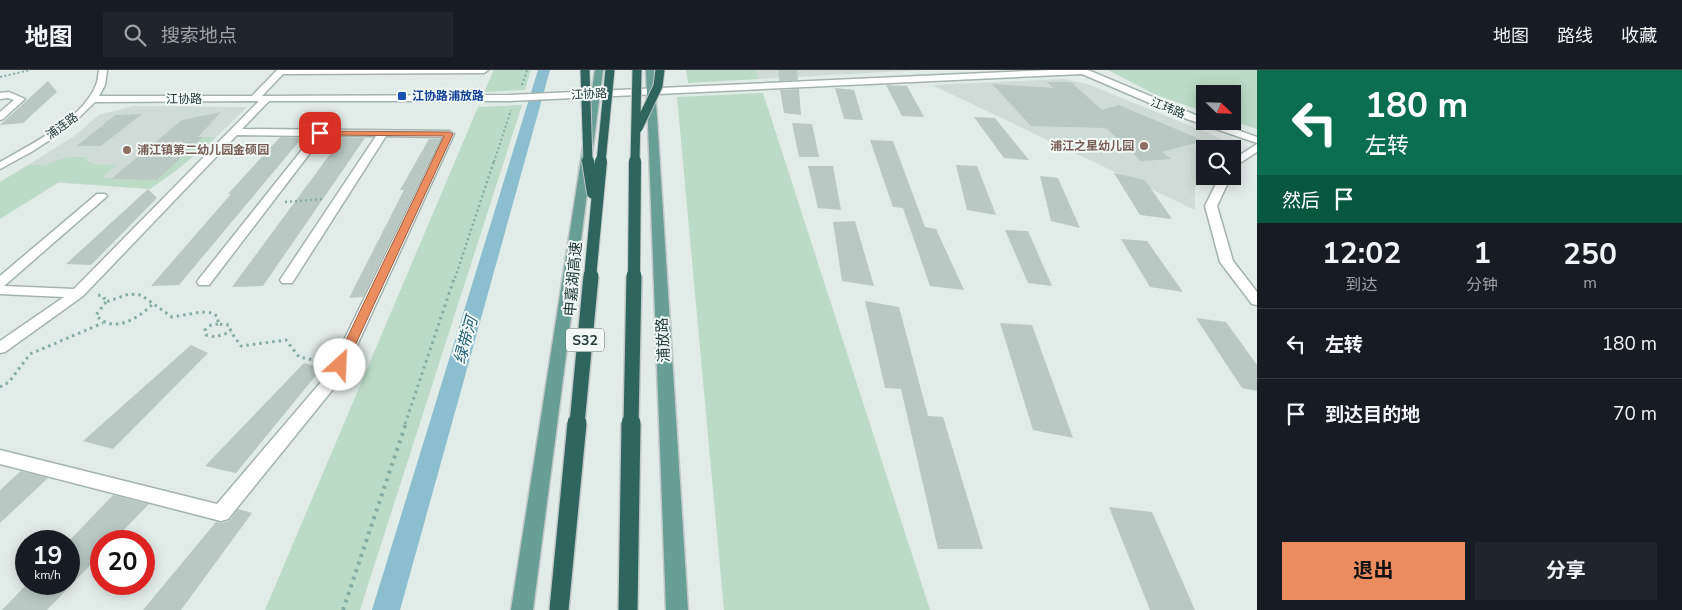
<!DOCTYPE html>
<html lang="zh">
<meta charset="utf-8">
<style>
body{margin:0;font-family:"Nunito Sans","Noto Sans SC",sans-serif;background:#20242c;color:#f1f3f6;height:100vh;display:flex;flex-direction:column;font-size:19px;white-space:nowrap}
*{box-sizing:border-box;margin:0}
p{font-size:16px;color:#9ea1a6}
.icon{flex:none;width:28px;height:28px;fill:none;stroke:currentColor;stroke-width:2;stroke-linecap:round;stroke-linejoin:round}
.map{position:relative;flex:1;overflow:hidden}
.panel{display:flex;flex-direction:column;background:#171b24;width:425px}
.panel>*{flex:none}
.top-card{background:#0b6e4f;color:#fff;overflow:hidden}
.needle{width:32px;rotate:113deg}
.fabs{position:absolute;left:1196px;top:15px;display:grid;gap:10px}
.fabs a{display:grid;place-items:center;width:45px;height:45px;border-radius:0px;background:#171b24;box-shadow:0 2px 12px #0003;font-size:25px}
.speed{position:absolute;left:15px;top:460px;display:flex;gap:10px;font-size:25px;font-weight:700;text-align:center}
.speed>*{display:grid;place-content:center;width:65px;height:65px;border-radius:50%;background:#171b24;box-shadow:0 2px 12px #0003;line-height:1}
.speed small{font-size:12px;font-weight:400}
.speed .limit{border:8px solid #d22;background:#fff;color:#111}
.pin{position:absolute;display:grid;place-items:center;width:42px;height:42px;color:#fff;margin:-21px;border-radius:10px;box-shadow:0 2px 8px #0006}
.me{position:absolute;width:55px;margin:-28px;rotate:25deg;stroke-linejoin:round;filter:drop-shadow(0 0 4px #0008)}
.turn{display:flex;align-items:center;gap:18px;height:105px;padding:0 25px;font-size:22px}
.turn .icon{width:65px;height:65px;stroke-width:2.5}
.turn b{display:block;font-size:35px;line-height:42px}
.then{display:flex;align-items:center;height:48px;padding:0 25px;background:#0003;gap:10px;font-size:19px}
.eta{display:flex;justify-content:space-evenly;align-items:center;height:85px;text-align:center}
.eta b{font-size:30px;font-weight:700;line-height:35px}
.button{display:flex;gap:10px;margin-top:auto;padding:10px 25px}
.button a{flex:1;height:58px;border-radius:0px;background:#eb8d5f;color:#111;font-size:20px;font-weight:700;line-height:58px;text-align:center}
.button a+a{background:#20242c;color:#f1f3f6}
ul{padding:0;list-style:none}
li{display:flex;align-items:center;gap:15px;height:70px;padding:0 25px;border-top:1px solid #363941}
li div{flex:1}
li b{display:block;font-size:19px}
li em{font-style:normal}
header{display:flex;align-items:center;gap:30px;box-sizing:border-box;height:70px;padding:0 25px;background:#171b24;border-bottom:1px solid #363941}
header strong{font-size:24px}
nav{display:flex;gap:28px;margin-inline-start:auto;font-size:18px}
.search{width:350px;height:45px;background:#20242c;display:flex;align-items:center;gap:12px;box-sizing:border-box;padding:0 18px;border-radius:0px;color:#9ea1a6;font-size:19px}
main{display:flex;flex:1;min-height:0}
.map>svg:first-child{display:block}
.built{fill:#cfdbd6}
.green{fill:#bbdbc6}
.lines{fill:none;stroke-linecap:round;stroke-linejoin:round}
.canal{fill:#8bbece;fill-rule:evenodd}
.building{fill:#b9c8c3}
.minor-casing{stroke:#a4b3ae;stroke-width:3}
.major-casing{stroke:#c1c8c7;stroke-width:3}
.path-far3{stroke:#83ada3;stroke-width:2;stroke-dasharray:2 2.5;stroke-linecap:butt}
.path-far2{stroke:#83ada3;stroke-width:2.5;stroke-dasharray:2 3;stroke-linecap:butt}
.path-far1{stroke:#83ada3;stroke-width:3;stroke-dasharray:2.5 4;stroke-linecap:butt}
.path{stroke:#83ada3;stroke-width:4;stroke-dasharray:3 5;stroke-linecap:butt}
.minor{fill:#fff;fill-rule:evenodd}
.major{fill:#679e95;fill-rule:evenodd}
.highway-bridge-far3-casing{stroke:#c1c8c7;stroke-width:11;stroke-linecap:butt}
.highway-bridge-far2-casing{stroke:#c1c8c7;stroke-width:14;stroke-linecap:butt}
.highway-bridge-far1-casing{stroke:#c1c8c7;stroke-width:18;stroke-linecap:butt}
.highway-bridge-casing{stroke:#c1c8c7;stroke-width:22;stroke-linecap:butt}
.highway-bridge-far3{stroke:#2f655f;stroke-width:9}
.highway-bridge-far2{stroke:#2f655f;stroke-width:12}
.highway-bridge-far1{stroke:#2f655f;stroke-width:15}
.highway-bridge{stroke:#2f655f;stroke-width:19}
.route{fill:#eb8d5f;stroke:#995c3e}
.transit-dot{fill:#1a4fb4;stroke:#f1f8f5;stroke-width:2}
.education-dot{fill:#8d6e63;stroke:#f1f8f5;stroke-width:2}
.labels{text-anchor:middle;stroke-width:4;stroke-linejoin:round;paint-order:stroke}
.far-street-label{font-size:12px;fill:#223b36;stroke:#f1f8f5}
.far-transit-label{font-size:12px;font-weight:bold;fill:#164399;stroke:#f1f8f5;text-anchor:start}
.far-education-label{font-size:12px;font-weight:bold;fill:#785e54;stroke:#f1f8f5;text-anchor:end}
.shield{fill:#f1f8f5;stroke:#60746f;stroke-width:1}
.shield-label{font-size:14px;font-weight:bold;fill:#223b36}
.street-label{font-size:15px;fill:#223b36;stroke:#f1f8f5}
.water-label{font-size:16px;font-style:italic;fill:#1f5e73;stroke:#f1f8f5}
</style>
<header>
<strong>地图</strong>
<div class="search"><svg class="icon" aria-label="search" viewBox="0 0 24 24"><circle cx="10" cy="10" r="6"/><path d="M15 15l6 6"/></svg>搜索地点</div>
<nav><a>地图</a><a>路线</a><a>收藏</a></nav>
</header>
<main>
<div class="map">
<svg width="1257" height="540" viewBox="0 0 1257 540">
<rect width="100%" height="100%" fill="#e1ebe7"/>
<!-- built -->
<path class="built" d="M756 0H925L759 9Z
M1064 9 1087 14 1213 65 1228 74 1229 79H1205V99L1195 118V140L932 15Z
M133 36 247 37 211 72 178 99 150 119 5 109 73 67 99 45Z"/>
<!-- green -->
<path class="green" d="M494 0H531L525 20 484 22Z
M686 0H756L759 9 688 13Z
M1108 0H1257V59L1233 51 1232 24H1205V42L1156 25Z
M763 23 930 540H724L677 27Z
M522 35 360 540H265L478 37Z
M203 67H216L178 99 150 119 59 112 0 149V112L29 95H44L68 87H88L85 90 93 94 116 95 102 108 142 107 172 96Z"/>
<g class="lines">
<!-- canal -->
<path class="canal" d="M538 0H550L400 540H372Z"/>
</g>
<!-- building -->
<path class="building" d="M778 0H797L798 10 779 11Z
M48 11 57 22 23 53 0 55Z
M1047 12H1071L1102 40 1119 35 1204 71 1162 82 1171 89 1141 91 1106 58 1031 56 992 14 1053 18Z
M886 15 907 16 924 47 902 46Z
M835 18 854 20 863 50 844 49Z
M799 19 801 45 784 43 780 20Z
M221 42 198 67H203L157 110 111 109 182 50Z
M142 44 101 76H77L115 45Z
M974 47 995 48 1029 90 1004 88Z
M792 53 812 54 819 87H799Z
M280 67 302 68 179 215 151 216 231 124H228Z
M342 68H365L263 216 232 217Z
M429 69H440L363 227 349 228 404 120H400Z
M870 70 893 71 925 157 936 159 964 220 930 216 903 138 893 137Z
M956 95 977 96 996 145 967 140Z
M808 96H833L841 140 818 138Z
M1114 103 1145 110 1172 149 1140 145Z
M1040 106 1058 108 1080 158 1051 151Z
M148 119 157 128 91 195 66 194Z
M855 151 874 216 842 211 833 152Z
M1005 160 1028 161 1052 216 1028 213Z
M1121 169 1147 171 1183 222 1150 217Z
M865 231 899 237 928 346 943 347 983 479H938L901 319 885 318Z
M1196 248 1226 252 1257 295V321L1242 318Z
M1000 253 1032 255 1073 368 1033 360Z
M191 275 208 283 113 379 83 371Z
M304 293 322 298 236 403 205 396Z
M21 401 48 408 0 453V420Z
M113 425 149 434 113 471H101V484L47 540H2L27 514H69V471Z
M1109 437 1152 442 1195 540H1150Z
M238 439 252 443 181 540H143L216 452 222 453 229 451Z"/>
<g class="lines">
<!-- minor casing -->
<g class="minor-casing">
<path id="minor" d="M99 0H107L105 15 99 26H252L277 0H488L484 3 283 4 262 26 509 25 1051 0H1088L1205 49V51H1212L1257 67V73L1187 49 1082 4 509 31H269L242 59 449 61 454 64 342 308 228 449 221 451 0 394V380L217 434 327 305 443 67 386 66 292 213H282L280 210 376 66H323L209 215H199L197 212 199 209 313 66 237 65 83 226 5 282 0 283V271L64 227 0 224V206L97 124H105L107 126 105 128 4 216 74 219 259 31 95 32 68 58 33 81 0 99V92C30 75 83 49 96 15 98 11 98 5 99 0Z
M9 22 25 29 3 49 0 50V42L14 30 8 28 0 29V23Z
M1257 74V82L1232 98V90Z
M1220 106H1231L1217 136 1233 191 1257 222V235L1252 234 1220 192 1205 136Z"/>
</g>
<!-- major casing -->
<g class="major-casing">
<path id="major" d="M595 0H603L533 540H511Z
M646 0H654L688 540H666Z"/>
</g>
<!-- path-far3 -->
<path class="path-far3" d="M0 7 30 0
M522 15 527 0
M494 92 511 40"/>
<!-- path-far2 -->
<path class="path-far2" d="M285 132 323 129
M455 208 494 91"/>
<!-- path-far1 -->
<path class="path-far1" d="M98 225 103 226 106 232 129 224 141 225 172 247 202 242 213 243 218 247V254L229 255 231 262 241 276 286 270 299 287 324 292
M106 232 96 245C113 265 139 248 154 233
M218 254 211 255 205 260 206 265 215 267 231 262
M0 317 9 312 30 284 103 253
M405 354 455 206"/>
<!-- path -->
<path class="path" d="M343 540 406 353"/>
<!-- minor -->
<use href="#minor" class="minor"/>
<!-- major -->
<use href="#major" class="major"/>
<!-- highway-bridge-far3 casing -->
<g class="highway-bridge-far3-casing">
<path id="highway-bridge-far3" d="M585 0 588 92
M638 58 658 16 660 0
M601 92 610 0
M635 92 637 0"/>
</g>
<!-- highway-bridge-far2 casing -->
<g class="highway-bridge-far2-casing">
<path id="highway-bridge-far2" d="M588 91 593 123
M590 208 601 91
M634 208 635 91"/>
</g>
<!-- highway-bridge-far1 casing -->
<g class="highway-bridge-far1-casing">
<path id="highway-bridge-far1" d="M577 354 591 206
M631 354 634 206"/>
</g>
<!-- highway-bridge casing -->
<g class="highway-bridge-casing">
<path id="highway-bridge" d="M559 540 577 353
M628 540 631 353"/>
</g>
<!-- highway-bridge-far3 -->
<use href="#highway-bridge-far3" class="highway-bridge-far3"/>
<!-- highway-bridge-far2 -->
<use href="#highway-bridge-far2" class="highway-bridge-far2"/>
<!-- highway-bridge-far1 -->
<use href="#highway-bridge-far1" class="highway-bridge-far1"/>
<!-- highway-bridge -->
<use href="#highway-bridge" class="highway-bridge"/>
</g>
<!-- route -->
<path class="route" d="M317 61 449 62 453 64 346 295 340 299 334 295 444 66 320 65 316 63Z"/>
<!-- markers -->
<rect class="transit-dot" x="397" y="21" width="10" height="10" rx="2.5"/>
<g class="education-dot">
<circle cx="1144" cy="76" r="5"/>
<circle cx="127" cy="80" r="5"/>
</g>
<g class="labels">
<!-- far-street labels -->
<g class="far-street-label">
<text transform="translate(589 24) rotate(-3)" y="4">江协路</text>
<text x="184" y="33">江协路</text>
<text transform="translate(1168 38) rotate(22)" y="4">江玮路</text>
<text transform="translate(62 56) rotate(-36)" y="4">浦连路</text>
</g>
<!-- far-transit labels -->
<g class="far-transit-label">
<text x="412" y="30">江协路浦放路</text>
</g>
<!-- far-education labels -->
<g class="far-education-label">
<text x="1134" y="80">浦江之星幼儿园</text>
<text x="137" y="84" text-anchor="start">浦江镇第二幼儿园金硕园</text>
</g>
<!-- shield labels -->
<rect class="shield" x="566" y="258.5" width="38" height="23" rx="4"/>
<g class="shield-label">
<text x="585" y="275">S32</text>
</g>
<!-- street labels -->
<g class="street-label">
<text transform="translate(573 209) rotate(-85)" y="5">申嘉湖高速</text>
<text transform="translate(663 270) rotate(-93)" y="5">浦放路</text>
</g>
<!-- water labels -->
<g class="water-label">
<text transform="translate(465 270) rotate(-74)" y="6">绿带河</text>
</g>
</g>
</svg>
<div class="fabs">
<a><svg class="needle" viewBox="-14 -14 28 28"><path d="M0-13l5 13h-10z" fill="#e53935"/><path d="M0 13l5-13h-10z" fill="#9ea1a6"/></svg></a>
<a><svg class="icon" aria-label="search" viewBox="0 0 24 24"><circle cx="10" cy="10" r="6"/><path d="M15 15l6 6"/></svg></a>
</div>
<div class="speed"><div>19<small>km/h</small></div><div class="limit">20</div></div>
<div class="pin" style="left:320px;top:63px;background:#d93025"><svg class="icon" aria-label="arrive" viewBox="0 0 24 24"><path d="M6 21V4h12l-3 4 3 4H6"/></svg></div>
<svg class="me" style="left:340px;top:295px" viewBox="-20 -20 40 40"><circle r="19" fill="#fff"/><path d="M0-13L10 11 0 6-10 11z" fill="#eb8d5f"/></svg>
</div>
<section class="panel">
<div class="top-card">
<div class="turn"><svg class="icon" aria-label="left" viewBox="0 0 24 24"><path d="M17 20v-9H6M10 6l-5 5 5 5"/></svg><div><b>180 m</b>左转</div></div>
<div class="then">然后<svg class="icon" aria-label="arrive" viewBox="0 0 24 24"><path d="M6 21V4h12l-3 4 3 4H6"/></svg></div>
</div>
<div class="eta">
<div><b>12:02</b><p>到达</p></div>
<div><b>1</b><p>分钟</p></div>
<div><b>250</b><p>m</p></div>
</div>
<ul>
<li><svg class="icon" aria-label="left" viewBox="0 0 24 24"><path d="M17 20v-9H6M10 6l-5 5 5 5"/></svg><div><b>左转</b></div><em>180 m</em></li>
<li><svg class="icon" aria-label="arrive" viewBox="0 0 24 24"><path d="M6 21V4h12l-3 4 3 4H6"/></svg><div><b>到达目的地</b></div><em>70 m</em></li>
</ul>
<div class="button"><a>退出</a><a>分享</a></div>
</section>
</main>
